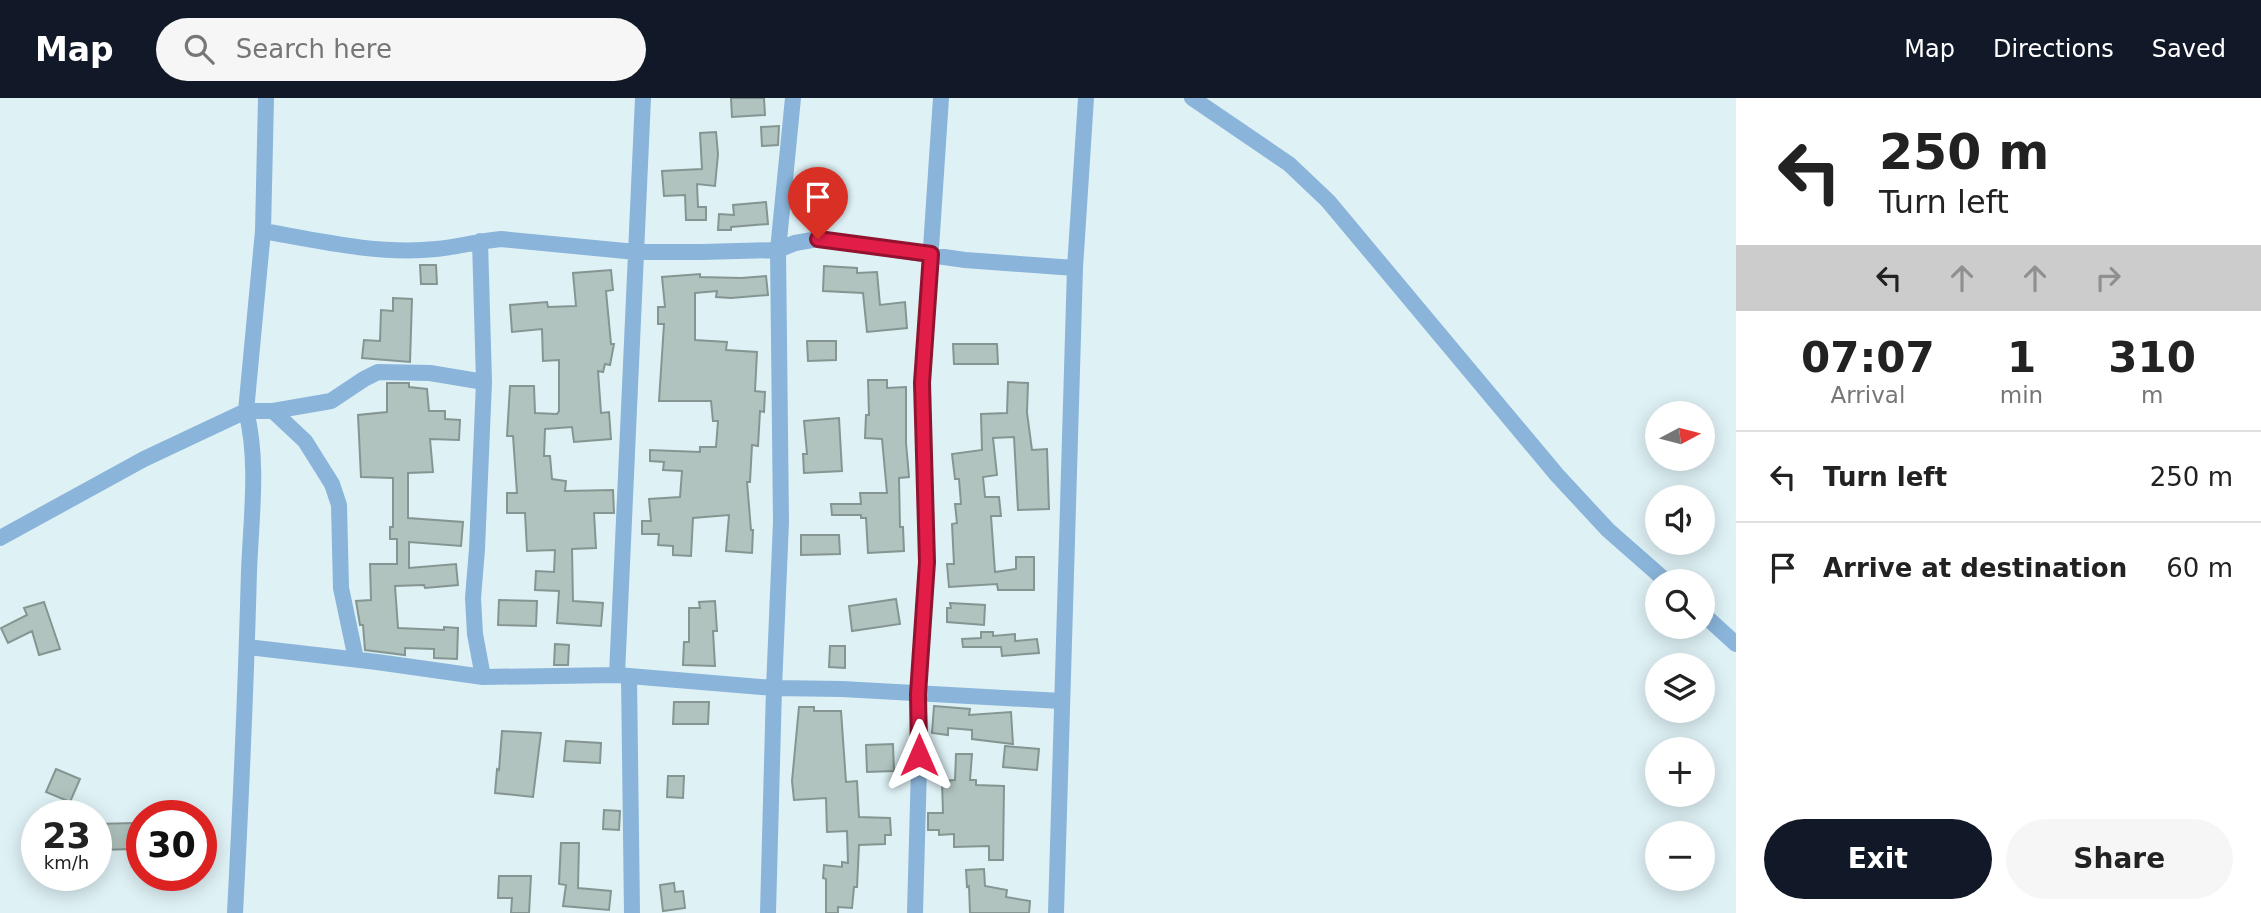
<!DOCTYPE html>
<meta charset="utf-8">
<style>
body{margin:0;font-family:"DejaVu Sans",sans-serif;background:#f6f6f6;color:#222;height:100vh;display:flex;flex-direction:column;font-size:26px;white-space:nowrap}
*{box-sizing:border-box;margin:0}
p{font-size:23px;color:#767676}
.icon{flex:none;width:38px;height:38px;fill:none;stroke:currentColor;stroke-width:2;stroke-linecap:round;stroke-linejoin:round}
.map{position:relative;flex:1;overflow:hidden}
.panel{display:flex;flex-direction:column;background:#fff;width:525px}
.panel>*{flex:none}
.banner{background:#fff;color:#222;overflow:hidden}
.needle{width:46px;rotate:83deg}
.controls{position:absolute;left:1645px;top:303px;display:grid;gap:14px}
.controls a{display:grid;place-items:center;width:70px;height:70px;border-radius:50%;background:#fff;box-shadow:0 4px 18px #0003;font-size:35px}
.speed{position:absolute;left:21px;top:702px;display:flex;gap:14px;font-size:35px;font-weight:700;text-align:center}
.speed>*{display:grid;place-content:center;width:91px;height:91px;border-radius:50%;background:#fff;box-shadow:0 4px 18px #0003;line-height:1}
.speed small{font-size:18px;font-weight:400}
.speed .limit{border:10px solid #d22;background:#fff;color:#111}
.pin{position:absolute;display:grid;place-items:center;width:60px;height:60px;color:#fff;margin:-72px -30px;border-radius:50% 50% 50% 0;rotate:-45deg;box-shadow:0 0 7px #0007}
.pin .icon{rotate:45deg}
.me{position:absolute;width:77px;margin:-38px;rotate:0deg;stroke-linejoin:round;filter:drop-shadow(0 0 5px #0008)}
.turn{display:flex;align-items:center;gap:24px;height:147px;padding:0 28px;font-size:32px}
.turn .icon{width:91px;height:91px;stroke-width:2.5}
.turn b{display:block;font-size:49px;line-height:60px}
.lanes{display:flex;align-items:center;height:66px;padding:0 28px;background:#0003;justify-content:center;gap:35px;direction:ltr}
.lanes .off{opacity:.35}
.eta{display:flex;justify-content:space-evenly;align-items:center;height:119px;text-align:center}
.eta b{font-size:42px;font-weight:700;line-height:49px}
.action{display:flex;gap:14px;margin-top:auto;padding:14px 28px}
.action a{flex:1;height:80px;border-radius:42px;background:#111827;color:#fff;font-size:28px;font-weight:700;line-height:80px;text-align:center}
.action a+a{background:#f6f6f6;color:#222}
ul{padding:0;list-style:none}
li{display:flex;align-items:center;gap:21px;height:91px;padding:0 28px;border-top:2px solid #e0e0e0}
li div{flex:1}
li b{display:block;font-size:26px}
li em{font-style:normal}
header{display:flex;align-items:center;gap:42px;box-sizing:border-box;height:98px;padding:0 35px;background:#111827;color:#fff}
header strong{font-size:33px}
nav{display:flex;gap:38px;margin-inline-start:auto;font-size:24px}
.search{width:490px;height:63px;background:#f6f6f6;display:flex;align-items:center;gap:18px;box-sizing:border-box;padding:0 24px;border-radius:38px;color:#767676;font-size:26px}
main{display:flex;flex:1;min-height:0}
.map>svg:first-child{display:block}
.building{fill:#b0c3be;stroke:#859692;stroke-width:2}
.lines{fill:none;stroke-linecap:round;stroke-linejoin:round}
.minor{stroke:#8ab4da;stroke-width:16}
.route-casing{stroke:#92132f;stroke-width:18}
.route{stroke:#e11d48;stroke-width:12}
</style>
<header>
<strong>Map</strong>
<div class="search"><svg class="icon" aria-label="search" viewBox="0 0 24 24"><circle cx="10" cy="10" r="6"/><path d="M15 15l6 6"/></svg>Search here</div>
<nav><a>Map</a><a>Directions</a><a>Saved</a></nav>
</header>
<main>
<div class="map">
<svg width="1736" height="815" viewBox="0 0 1736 815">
<rect width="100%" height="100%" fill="#def1f5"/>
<!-- building -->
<path class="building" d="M731 0H764L765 17 732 19Z
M779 28 778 47 762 48 761 29Z
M716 34 718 56 715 88 697 86 698 109H706V122H686L685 97 664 98 662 73 702 71 700 35Z
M766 104 768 126 731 129V132H718L719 116 734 117 733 107Z
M420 167H436L437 186H421Z
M824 168 857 170V175L877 174 880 207 905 204 907 230 867 234 863 195 823 193Z
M611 172 613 192 606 193 611 246H614L610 267 605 266 603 274 598 273 601 315 609 314 611 341 574 344 572 329 545 331 544 358H550L552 381 566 383 565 393 613 392 614 415H594L596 450 572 451 573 503 603 505 601 528 557 525 559 493 535 492 536 473 554 474 555 452 527 453 525 415H507V395H517L513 338H507L510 288H534L535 315 557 316 559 313V262L543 263 542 231 512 234 510 207 547 204 548 209 576 208 573 175Z
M700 176V179L741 180 766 178 768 197 731 200 716 199 717 193 695 195V242L727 244 726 252 757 254 755 293 765 294 764 314 760 313 758 348 752 347 750 384H747L751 432H753L752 455 726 453 729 417 693 420 691 458 673 457V448L658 447 659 436H642V423H651L649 401 680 399 682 373 663 372 664 364 650 363V352L700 354V349H716L718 323H713L711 303H659L664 226H658V209H665L662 179Z
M393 200 412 201 410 264 362 260 364 242 380 243 381 212 393 213Z
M807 243H836V262L808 263Z
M953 246H997L998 266H954Z
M868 282H887V290L906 289V345L909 379 899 380 900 429H903L904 453 868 455 866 420H861V417H832L831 406H861L860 395H887L882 341 865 340 866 317H869Z
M1008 284 1028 285 1027 315 1032 352 1047 351 1049 411 1018 412 1014 339 993 340 997 377 983 379 985 399H999L1001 418H991L995 474 1016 471V459H1034V492H998L997 486 949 489 947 466H954L952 426 957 425 955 406H961L959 381H955L952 356 982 352 981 316 1007 315Z
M387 285H409V289L427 291 429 313H445V321L460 322 459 342 430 341 433 374 408 375V420L463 424 461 448 409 444V470L456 466 458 487 425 490 424 487 395 488 398 530 444 532V529L458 530 457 561 434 560V551L405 550V557L365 552 363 527H360L356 503 371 502 370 466H397V441H390V429H393V380L361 379 358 317 387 314Z
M839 320 842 373 804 375 803 356H807L804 323Z
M801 437H839L840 456 801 457Z
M896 501 900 526 852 533 849 508Z
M499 502 537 503 536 528 498 527Z
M715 503 717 533H713L715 568 683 567 684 544H689V510H700L699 504Z
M44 504 60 551 39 557 32 533 8 545 1 530 27 517 24 510Z
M950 505 985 507 984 527 947 524V510H951Z
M981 534H993V538L1015 536V543L1037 541 1039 555 1002 558 1001 549H963L962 541 981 540Z
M555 546 569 547 568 567H554Z
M830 548H845V570L829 569Z
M674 604H709L708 626H673Z
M934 608 970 611 969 617 1011 614 1013 646 972 641V632L948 630V637L932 635Z
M799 609H814V613H841L846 684 857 683 859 719 890 720 891 737H885V746L859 747 857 789H854L852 810 838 809V815H826V781L823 780 824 767 842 769V764L848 765 847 733 827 734 826 700 794 702 792 683Z
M502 633 541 635 533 699 495 695 497 671 499 672Z
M566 643 601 645 600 665 564 663Z
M893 646 894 673 867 674 866 647Z
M1005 648 1039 651 1037 672 1003 669Z
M956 656H972L970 682H976V687L1004 688 1003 762H989V748L954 749V736L939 737V732H928V715H943L942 683 955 682Z
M56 671 80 681 70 704 46 694Z
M668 678H684L683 700 667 699Z
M604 712 620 713 619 732 603 731Z
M135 725 136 751 96 752V726Z
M561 745H579L578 790 611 793 609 812 563 808 566 787 559 786Z
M984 771 985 788 1007 792 1006 799 1030 803 1029 815H970L969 788 967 789 966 772Z
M499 778H531L529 815H511L512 800H498Z
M674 785 675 794 683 793 685 810 663 813 660 787Z"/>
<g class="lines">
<!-- minor -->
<path class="minor" d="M793 0 778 152 781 424 774 590 842 591 1061 603
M1192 0 1289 66 1328 103 1557 377 1608 432 1666 483
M263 133C319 143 379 157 436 151 458 149 479 143 501 141L636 154H702L778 152 795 145 818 141 965 162 1075 170 1086 0
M273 313 305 343 332 386 339 407 341 490 356 561
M0 440 144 361 246 313H273L331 303 364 281 378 274 430 275 484 284
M1703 516 1736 546
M247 549 377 564 483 579 475 536 473 500 477 451 484 284 480 143
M617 577 643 0
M629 578 632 815
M483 579 617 577 774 590 768 815
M235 815C241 701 246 587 249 473 251 421 259 363 246 313L263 133 266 0
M915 815 920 632 918 595 927 464 922 285 941 0
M1056 815 1075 170"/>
</g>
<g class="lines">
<!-- route casing -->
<g class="route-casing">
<path id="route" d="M818 141 931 156 922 285 927 464 918 596 919 657"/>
</g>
<!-- route -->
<use href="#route" class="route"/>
</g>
</svg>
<div class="controls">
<a><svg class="needle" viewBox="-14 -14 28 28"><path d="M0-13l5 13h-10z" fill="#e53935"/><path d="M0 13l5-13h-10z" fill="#767676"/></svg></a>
<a><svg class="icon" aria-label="sound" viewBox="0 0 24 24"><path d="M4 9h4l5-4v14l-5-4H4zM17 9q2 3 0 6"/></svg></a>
<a><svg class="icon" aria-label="search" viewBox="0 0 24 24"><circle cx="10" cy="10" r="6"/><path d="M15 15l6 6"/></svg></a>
<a><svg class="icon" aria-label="layers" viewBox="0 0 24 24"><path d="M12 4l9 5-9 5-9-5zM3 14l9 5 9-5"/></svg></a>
<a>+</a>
<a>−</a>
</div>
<div class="speed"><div>23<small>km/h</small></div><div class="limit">30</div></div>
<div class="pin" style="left:818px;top:141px;background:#d93025"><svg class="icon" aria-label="arrive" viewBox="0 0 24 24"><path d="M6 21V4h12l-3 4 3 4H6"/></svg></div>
<svg class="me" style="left:919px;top:657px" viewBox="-20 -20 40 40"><path d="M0-17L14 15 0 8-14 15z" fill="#e11d48" stroke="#fff" stroke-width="4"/></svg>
</div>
<section class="panel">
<div class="banner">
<div class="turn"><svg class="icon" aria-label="left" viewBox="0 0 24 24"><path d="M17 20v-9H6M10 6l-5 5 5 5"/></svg><div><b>250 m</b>Turn left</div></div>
<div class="lanes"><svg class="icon" aria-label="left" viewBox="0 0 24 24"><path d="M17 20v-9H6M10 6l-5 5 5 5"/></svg><svg class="icon off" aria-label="ahead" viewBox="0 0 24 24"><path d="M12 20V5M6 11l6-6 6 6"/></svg><svg class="icon off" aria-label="ahead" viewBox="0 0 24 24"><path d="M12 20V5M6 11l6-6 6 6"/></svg><svg class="icon off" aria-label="right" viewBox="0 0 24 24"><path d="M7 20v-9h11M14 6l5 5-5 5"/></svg></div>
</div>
<div class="eta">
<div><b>07:07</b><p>Arrival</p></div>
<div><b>1</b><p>min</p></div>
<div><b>310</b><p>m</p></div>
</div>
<ul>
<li><svg class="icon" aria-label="left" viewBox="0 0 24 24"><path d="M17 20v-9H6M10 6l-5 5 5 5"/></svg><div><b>Turn left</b></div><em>250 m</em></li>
<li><svg class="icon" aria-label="arrive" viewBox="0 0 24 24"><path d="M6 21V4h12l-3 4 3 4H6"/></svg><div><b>Arrive at destination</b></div><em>60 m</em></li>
</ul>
<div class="action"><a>Exit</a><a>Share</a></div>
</section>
</main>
